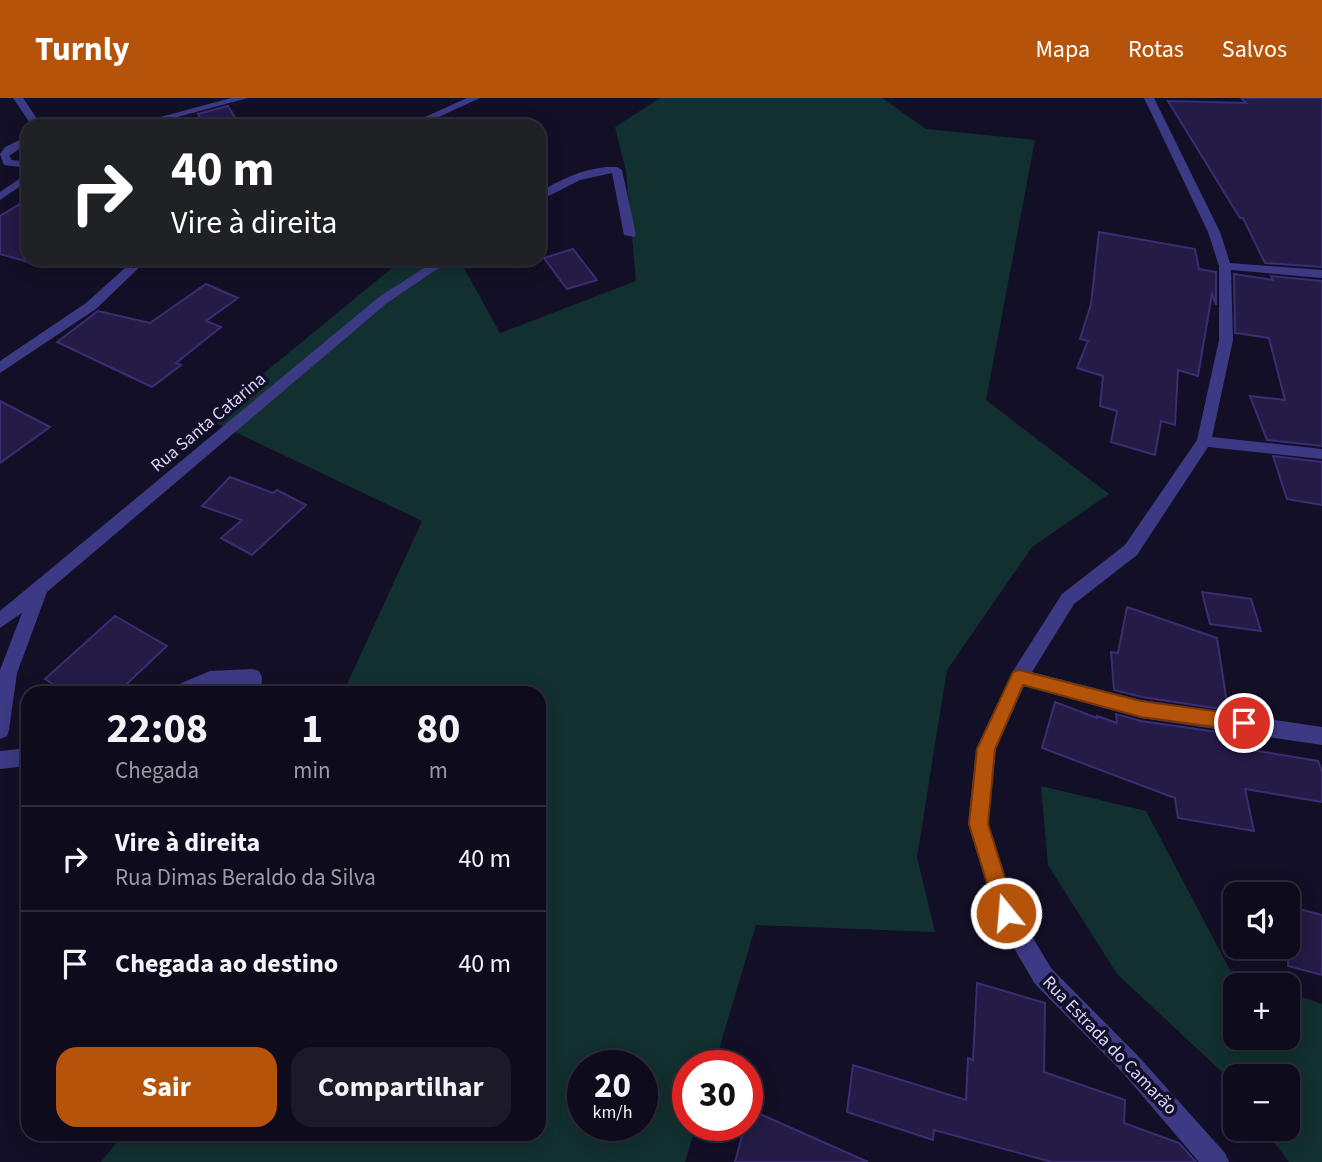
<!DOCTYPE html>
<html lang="pt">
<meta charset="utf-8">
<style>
body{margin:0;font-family:"Source Sans 3",sans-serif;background:#1c1929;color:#f1f3f6;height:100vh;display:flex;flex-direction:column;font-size:26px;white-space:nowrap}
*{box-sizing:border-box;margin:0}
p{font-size:23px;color:#9b9ba3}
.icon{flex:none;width:38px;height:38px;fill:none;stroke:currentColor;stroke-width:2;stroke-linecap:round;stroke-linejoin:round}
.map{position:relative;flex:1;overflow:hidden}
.side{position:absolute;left:21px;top:588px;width:525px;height:455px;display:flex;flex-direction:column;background:#0e0b1c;border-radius:21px;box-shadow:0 4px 18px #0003,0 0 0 2px #2e2b3b}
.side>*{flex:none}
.banner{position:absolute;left:21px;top:21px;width:525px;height:147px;border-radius:21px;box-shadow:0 4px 18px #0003,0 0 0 2px #2e2b3b;background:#202124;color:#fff;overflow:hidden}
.controls{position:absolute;left:1223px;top:784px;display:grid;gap:14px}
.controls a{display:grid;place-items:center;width:77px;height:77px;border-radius:14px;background:#0e0b1c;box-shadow:0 4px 18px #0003,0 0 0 2px #2e2b3b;font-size:35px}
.speed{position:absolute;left:567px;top:952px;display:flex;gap:14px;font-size:35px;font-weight:700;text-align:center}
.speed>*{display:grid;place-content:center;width:91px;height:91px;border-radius:50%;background:#0e0b1c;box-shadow:0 4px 18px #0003,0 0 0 2px #2e2b3b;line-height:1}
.speed small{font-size:18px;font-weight:400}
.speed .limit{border:10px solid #d22;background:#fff;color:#111}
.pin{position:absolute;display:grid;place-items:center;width:60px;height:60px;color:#fff;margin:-30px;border:4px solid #fff;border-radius:50%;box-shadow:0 2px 7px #0007}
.me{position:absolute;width:77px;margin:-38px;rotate:343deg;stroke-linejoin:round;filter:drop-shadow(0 0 5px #0008)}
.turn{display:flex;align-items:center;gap:24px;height:147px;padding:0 35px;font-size:32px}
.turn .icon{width:91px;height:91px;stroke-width:2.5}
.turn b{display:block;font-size:49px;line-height:60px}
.eta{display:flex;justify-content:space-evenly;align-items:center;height:119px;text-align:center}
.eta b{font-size:42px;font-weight:700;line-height:49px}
.action{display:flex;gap:14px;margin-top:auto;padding:14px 35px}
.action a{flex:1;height:80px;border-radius:21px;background:#b45309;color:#fff;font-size:28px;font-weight:700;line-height:80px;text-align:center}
.action a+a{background:#1c1929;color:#f1f3f6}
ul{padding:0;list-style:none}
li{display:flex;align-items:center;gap:21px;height:105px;padding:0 35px;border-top:2px solid #2e2b3b}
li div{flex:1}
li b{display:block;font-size:26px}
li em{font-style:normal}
header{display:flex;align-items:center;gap:42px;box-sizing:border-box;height:98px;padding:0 35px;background:#b45309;color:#fff}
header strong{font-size:33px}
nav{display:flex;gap:38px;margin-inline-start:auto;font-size:24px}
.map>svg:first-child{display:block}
.green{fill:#12302f;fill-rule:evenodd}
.building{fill:#241b47;stroke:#3b2d73;stroke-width:2}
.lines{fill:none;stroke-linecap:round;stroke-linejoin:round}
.minor{fill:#3d3a85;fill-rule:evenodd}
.route{fill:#b45309;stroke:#753606;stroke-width:2}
.labels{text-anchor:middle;stroke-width:7;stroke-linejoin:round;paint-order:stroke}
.street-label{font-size:18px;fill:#d9d4ff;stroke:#130f26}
</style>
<header>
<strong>Turnly</strong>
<nav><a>Mapa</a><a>Rotas</a><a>Salvos</a></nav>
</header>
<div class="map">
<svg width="1322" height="1064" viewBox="0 0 1322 1064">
<rect width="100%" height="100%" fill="#130f26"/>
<!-- green -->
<path class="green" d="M660 0H882L926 31 1035 42 986 302 1109 396 1032 449 947 572 917 759 935 834 756 827 714 968H688V1027H696L685 1064H101L123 1036H539V595H343L422 423 208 321 403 161H459L500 235 636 183 626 73 615 29ZM583 968H642V1027H583Z
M1041 688 1146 713 1230 872 1270 887H1236V940H1288V894L1322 906V1064H1289L1264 1031H1288V978H1236L1235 992 1221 973 1117 876 1048 767Z"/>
<!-- building -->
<path class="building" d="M1241 0H1322V169L1265 165 1243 120H1240L1168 3 1246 5Z
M228 8 240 28H205L198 16Z
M28 101V164L0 156V118Z
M1099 134 1195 151 1199 171 1216 174V207L1212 196 1198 278 1178 272 1175 327 1161 323 1155 357 1111 344 1117 313 1100 308 1103 278 1077 270 1088 243 1080 241 1091 206Z
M573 151 597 182 567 191 544 160Z
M1234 176 1273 182 1271 178 1322 183V348L1267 342 1250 298 1285 302 1269 240 1235 235Z
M206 186 238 200 206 223 221 229 176 265 181 267 152 289 57 244 98 213 150 225Z
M0 303 50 329 0 365Z
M1273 358 1322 364V407L1287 401Z
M230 379 273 395 277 392 306 407 252 457 221 440 242 422 202 408Z
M1202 494 1251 501 1261 533 1210 526Z
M1127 509 1217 540 1228 612 1142 599 1114 592 1111 554 1118 555Z
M115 518 167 548 117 595H66L45 581Z
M1055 604 1097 620V618L1117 625 1116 616 1141 623 1231 636 1235 649 1318 663 1322 674V704L1245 691 1254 733 1178 720 1175 700 1042 650Z
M1288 808 1322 817V877L1288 868Z
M977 885 1045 905 1044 974 1125 1002 1124 1025 1179 1045 1196 1064H1052L934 1032 933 1042 847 1014 853 967 966 1002 968 960 973 962Z
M749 1011 868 1064H735L745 1027H747Z"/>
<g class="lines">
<!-- minor -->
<path class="minor" d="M13 0H23L42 28H32Z
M231 0H248L144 28H127Z
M467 0H480L419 28H405Z
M1144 0H1154L1220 134 1230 165 1322 172V180L1231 172 1233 242 1212 339 1322 351V361L1208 349 1137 457 1074 506 1032 574 1141 602 1322 629V647L1141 620 1024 588 996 651 988 726 1015 810 1051 870 1139 959 1225 1055 1229 1064H1199L1123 975 1035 886 998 823 968 726 976 651 1013 573 1062 496 1125 447 1197 342 1219 242V168L1208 134Z
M28 38V45L9 58 12 62 28 64V70L4 67 0 56 5 49Z
M606 69H617L622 72 636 137 634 139 624 137 612 75 580 82 539 103V95C560 81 581 72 606 69Z
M28 75V83L0 102V94Z
M135 161H148L96 211 0 275V263L86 205Z
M438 161H452L387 205 47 494 17 575 9 632 7 638 0 641V572L22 515 0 530V513L379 199Z
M253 571 259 573 262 579 261 595H243V588C218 589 195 595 170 595L172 589 210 573Z
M28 650V668L0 671V653Z"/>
</g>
<!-- route -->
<path class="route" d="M1019 572 1141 603 1244 617 1250 619 1253 625 1250 631 1244 633 1141 619 1023 587 995 651 988 726 1016 815 1013 822 1006 825 999 822 996 815 969 726 977 651 1013 574Z"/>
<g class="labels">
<!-- street labels -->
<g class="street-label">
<text transform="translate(208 324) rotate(-40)" y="6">Rua Santa Catarina</text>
<text transform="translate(1110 947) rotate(46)" y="6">Rua Estrada do Camarão</text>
</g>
</g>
</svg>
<div class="controls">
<a><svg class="icon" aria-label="sound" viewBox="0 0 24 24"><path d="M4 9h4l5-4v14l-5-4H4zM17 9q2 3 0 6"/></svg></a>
<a>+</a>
<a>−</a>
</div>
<div class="speed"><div>20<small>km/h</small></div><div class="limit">30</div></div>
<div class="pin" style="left:1244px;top:625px;background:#d93025"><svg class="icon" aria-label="arrive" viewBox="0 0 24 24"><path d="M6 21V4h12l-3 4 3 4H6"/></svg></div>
<svg class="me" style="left:1006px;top:815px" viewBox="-20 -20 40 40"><circle r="17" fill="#b45309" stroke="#fff" stroke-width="3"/><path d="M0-11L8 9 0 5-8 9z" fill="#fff"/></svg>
<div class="banner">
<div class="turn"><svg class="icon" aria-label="right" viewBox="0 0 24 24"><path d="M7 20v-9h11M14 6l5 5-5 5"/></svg><div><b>40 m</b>Vire à direita</div></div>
</div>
<section class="side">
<div class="eta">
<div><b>22:08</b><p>Chegada</p></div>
<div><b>1</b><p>min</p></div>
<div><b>80</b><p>m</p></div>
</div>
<ul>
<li><svg class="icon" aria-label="right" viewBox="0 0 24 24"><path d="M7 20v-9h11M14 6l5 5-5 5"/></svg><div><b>Vire à direita</b><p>Rua Dimas Beraldo da Silva</p></div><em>40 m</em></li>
<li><svg class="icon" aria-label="arrive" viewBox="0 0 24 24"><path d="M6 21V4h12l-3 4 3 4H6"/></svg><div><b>Chegada ao destino</b></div><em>40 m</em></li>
</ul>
<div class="action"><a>Sair</a><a>Compartilhar</a></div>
</section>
</div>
